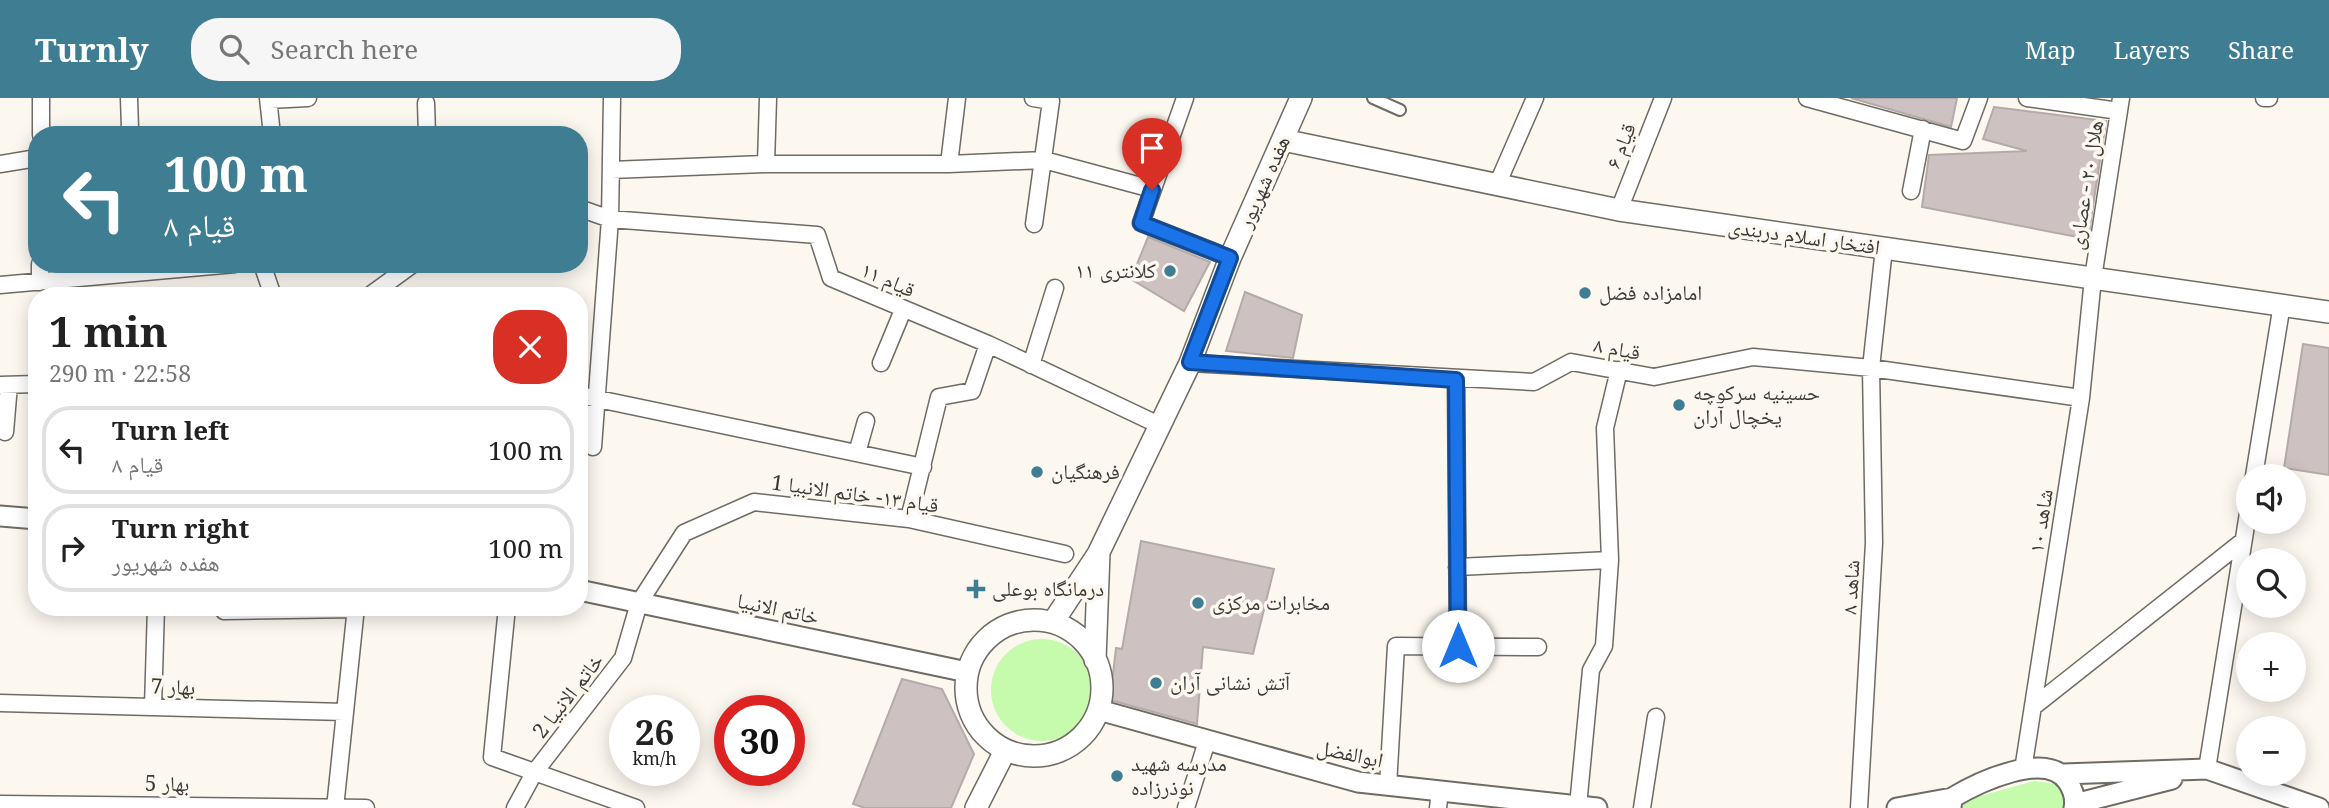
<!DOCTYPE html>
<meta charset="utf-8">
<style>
body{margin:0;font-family:"Noto Serif","Noto Naskh Arabic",serif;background:#f6f6f6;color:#222;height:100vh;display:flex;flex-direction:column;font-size:26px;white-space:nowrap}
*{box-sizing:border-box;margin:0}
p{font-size:23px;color:#767676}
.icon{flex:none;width:38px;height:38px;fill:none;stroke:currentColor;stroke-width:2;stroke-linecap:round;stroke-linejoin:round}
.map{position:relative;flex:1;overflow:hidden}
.side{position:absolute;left:28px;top:189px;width:560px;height:329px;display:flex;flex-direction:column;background:#fff;border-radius:28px;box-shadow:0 4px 18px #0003}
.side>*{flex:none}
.banner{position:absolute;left:28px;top:28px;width:560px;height:147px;border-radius:28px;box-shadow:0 4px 18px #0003;background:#3f7d93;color:#fff;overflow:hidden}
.controls{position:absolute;left:2236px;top:366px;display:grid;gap:14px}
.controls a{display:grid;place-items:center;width:70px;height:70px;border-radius:50%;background:#fff;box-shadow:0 4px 18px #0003;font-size:35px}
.speed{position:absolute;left:609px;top:597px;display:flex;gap:14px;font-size:35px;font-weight:700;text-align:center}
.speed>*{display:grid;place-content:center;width:91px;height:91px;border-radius:50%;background:#fff;box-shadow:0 4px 18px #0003;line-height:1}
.speed small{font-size:18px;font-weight:400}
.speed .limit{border:10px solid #d22;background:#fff;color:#111}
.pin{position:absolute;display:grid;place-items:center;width:60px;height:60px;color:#fff;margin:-72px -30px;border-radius:50% 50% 50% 0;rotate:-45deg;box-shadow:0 0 7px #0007}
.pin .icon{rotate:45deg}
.me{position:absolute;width:77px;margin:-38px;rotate:0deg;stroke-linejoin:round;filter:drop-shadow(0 0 5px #0008)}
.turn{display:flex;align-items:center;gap:24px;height:147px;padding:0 21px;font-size:32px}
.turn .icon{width:91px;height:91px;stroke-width:2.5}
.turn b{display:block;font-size:49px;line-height:60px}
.round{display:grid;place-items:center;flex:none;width:74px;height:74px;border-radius:28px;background:#f6f6f6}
.headline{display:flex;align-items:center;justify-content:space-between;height:119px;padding:0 21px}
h1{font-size:42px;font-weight:700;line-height:52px}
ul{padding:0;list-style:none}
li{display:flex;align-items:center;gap:21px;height:88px;margin:0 14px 10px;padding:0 7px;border:4px solid #e0e0e0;border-radius:28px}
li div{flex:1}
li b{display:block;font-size:26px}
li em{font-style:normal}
header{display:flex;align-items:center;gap:42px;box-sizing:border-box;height:98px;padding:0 35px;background:#3f7d93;color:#fff}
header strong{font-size:33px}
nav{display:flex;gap:38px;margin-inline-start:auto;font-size:24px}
.search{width:490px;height:63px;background:#f6f6f6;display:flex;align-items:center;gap:18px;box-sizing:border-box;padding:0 24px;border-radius:28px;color:#767676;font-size:26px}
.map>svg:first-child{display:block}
.green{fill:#c6faad}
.building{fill:#cdc2c1;stroke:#b4aaa8;stroke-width:2}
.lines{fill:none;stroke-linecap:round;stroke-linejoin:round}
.pedestrian-casing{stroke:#6f6b64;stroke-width:14}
.minor-casing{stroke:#6f6b64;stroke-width:19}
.tertiary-casing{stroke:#6f6b64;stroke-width:23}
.secondary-casing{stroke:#6f6b64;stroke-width:24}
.pedestrian{stroke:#fff;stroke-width:10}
.minor{stroke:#fff;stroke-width:16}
.tertiary{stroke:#fff;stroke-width:19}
.secondary{stroke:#fff;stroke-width:21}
.route-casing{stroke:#114b97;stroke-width:18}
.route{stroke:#1a73e8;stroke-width:12}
.poi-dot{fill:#3f7d93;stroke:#fcf7ef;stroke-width:2.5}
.labels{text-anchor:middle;stroke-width:7;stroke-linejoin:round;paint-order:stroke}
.street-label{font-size:21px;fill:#3c3a37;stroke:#fcf7ef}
.poi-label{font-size:21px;fill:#3c3a37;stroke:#fcf7ef;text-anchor:start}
</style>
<header>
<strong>Turnly</strong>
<div class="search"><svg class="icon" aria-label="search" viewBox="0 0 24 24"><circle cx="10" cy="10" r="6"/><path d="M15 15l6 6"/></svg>Search here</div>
<nav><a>Map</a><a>Layers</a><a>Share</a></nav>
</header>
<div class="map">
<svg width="2329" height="710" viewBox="0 0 2329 710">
<rect width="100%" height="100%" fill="#fcf7ef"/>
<!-- green -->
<path class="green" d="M991 592a51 51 0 1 1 102 0a51 51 0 1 1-102 0Z
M2034 683 2057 686 2063 696 2066 710H1962L1966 702Z"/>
<!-- building -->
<path class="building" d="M1851 0H1957L1951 29Z
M1994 9 2106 23 2088 141 1922 109 1929 57 2027 53 1983 41Z
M1148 139 1210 164 1184 213 1131 181Z
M1245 194 1302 217 1293 260 1226 253Z
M2303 246 2329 250V377L2284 370Z
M1141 443 1274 471 1253 556 1203 549 1197 626 1110 602 1116 550 1122 551Z
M902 581 942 591 974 656 951 710H865L853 706Z"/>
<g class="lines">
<!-- pedestrian casing -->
<g class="pedestrian-casing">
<path id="pedestrian" d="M1373 0 1400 12"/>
</g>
<!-- minor casing -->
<g class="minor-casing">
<path id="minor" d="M129 0 130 31
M268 0 272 37
M1033 0 1051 3 1034 126
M1185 0 1141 125 1230 160
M1807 0 1963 43 1979 0
M2027 0 2119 13
M2264 0H2269
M269 2 308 0
M426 5 427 37
M41 37V0
M0 66 37 60
M766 66 768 0
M949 66 957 0
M611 72 766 66H949L1044 62 1152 91
M1497 87 1535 0
M1911 93 1923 31
M579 110 610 121 817 137 831 180 988 246 1159 327
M1619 112 1663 0
M262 166 273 198
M40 184V166
M0 187 235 166
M369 198 413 166
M881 265 903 212
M1190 265 1534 284 1571 264 1654 279 1753 259 1871 270 2081 300
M1031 267 1055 190
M1456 282 1458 548
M0 287 37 286
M579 297 923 369
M5 334 9 287
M593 349 610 121 612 0
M857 355 866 323
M2254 378 2282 206
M909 421 939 299 972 293 988 246
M1457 469 1610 462
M225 509 224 513 356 511
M507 509 492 659 636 710
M0 605 345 614
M153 609 156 509
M2033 609 2243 443
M2207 671 2249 409
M2023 672 2081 300 2093 180 2121 0
M1388 688 1396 548 1538 549
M0 706 366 710
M1578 708 1591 572 1604 548 1610 462 1605 330 1619 272
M335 710 356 509
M515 710 534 675 623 560 639 505 684 435 754 404 909 421 1065 456
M1186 710 1207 643
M1438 710 1440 693
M1642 710 1656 619
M1859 710 1874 445 1871 270 1884 150"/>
</g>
<!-- tertiary casing -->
<g class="tertiary-casing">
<path id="tertiary" d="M0 418 37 421
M579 492 967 574
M1099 612 1358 684 1597 710
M2063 676 2207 671 2319 710
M2075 706 2172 681
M1897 710 1952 700
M1951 710 1952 700C1977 685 2047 651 2068 684 2073 692 2076 701 2074 710"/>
</g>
<!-- secondary casing -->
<g class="secondary-casing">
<path id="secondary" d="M1283 42 1619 112 2329 214
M966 590a68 68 0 1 1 136 0a68 68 0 1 1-136 0Z
M1053 524 1098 456
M1095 562 1099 454 1190 265 1230 160 1301 0
M976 710 1005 653"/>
</g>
<!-- pedestrian -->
<use href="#pedestrian" class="pedestrian"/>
<!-- minor -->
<use href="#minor" class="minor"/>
<!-- tertiary -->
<use href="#tertiary" class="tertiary"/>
<!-- secondary -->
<use href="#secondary" class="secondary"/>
</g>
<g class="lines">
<!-- route casing -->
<g class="route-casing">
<path id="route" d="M1152 92 1141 125 1230 160 1190 264 1456 282 1458 548"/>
</g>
<!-- route -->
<use href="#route" class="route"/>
</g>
<!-- markers -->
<g class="poi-dot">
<circle cx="1170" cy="173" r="7"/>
<circle cx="1585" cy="195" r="7"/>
<circle cx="1679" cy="307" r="7"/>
<circle cx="1037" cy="374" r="7"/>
<path d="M972.5 480.5h7v7h7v7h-7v7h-7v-7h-7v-7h7z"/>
<circle cx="1198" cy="505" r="7"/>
<circle cx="1156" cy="585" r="7"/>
<circle cx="1117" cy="678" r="7"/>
</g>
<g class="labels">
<!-- street labels -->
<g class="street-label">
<text transform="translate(1621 48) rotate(-68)" y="7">قیام ۶</text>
<text transform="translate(1264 84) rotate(-66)" y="7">هفده شهریور</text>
<text transform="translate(2086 87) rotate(-81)" y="7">هلال ۲۰ - عصاری</text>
<text transform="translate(1804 139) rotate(8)" y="7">افتخار اسلام دربندی</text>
<text transform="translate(888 182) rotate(24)" y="7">قیام ۱۱</text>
<text transform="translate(1617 251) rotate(10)" y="7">قیام ۸</text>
<text transform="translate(855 396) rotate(8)" y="7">قیام ۱۳- خاتم الانبیا 1</text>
<text transform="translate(2041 423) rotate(-81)" y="7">شاهد ۱۰</text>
<text transform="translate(1851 489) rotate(-87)" y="7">شاهد ۸</text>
<text transform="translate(778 511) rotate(12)" y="7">خاتم الانبیا</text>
<text transform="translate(173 589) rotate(2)" y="7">بهار 7</text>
<text transform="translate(568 598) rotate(-52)" y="7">خاتم الانبیا 2</text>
<text transform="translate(1350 656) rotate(12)" y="7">ابوالفضل</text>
<text x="167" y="693">بهار 5</text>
</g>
<!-- poi labels -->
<g class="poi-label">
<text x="1156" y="180" text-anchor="end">کلانتری ۱۱</text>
<text x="1599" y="202">امامزاده فضل</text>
<text x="1693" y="302">حسینیه سرکوچه<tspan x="1693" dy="24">یخچال آران</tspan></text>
<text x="1051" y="381">فرهنگیان</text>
<text x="992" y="498">درمانگاه بوعلی</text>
<text x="1212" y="512">مخابرات مرکزی</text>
<text x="1170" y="592">آتش نشانی آران</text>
<text x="1131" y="673">مدرسه شهید<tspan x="1131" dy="24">نوذرزاده</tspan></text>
</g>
</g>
</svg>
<div class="controls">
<a><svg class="icon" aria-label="sound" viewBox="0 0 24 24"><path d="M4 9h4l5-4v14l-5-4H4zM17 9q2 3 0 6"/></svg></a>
<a><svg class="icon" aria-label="search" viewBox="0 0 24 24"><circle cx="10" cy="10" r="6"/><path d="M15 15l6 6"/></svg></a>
<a>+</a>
<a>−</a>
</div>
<div class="speed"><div>26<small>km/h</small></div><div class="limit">30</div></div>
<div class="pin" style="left:1152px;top:92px;background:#d93025"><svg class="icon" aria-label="arrive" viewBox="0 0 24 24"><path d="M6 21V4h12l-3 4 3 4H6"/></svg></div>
<svg class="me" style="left:1458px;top:548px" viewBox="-20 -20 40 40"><circle r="19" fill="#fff"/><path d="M0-13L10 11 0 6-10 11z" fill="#1a73e8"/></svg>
<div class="banner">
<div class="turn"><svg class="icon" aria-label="left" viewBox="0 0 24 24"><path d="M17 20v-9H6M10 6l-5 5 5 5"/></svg><div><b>100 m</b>قیام ۸</div></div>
</div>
<section class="side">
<div class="headline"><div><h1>1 min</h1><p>290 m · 22:58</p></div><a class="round" style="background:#d93025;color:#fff"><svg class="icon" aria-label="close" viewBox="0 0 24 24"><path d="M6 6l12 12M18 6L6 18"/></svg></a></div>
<ul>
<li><svg class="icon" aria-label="left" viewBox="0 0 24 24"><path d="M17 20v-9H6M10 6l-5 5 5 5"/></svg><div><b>Turn left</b><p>قیام ۸</p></div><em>100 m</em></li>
<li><svg class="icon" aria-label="right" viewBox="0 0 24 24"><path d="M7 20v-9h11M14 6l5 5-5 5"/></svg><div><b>Turn right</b><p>هفده شهریور</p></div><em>100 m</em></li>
</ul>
</section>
</div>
